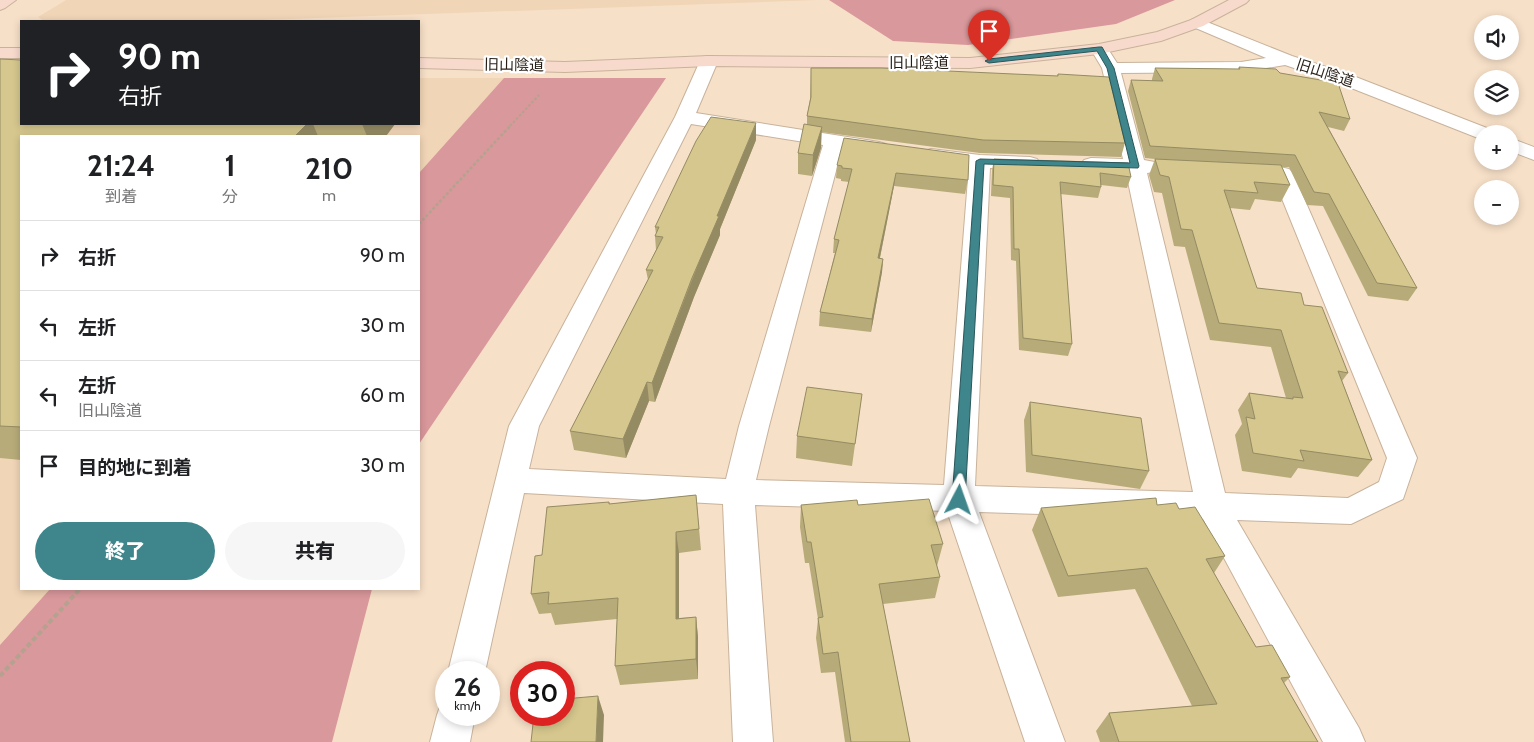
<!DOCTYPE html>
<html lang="ja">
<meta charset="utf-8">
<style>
body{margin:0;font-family:Cabin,"Noto Sans JP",sans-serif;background:#f6f6f6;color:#202124;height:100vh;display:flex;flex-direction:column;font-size:19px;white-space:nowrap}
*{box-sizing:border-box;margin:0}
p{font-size:16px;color:#757577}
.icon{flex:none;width:28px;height:28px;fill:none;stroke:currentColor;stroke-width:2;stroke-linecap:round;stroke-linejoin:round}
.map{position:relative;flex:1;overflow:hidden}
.side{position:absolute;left:20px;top:135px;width:400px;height:455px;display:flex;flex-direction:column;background:#fff;border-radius:0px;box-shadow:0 2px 8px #0003}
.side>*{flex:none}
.top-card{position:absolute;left:20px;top:20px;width:400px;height:105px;border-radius:0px;box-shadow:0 2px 8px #0003;background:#202124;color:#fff;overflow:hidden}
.controls{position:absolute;left:1474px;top:15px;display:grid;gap:10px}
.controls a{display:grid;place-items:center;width:45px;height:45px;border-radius:50%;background:#fff;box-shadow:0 2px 8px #0003;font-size:25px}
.speed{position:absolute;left:435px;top:661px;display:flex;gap:10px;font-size:25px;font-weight:700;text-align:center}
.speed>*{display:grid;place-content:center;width:65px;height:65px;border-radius:50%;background:#fff;box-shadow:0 2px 8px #0003;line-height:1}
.speed small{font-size:12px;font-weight:400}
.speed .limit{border:8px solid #d22;background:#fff;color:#111}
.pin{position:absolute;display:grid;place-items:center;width:42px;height:42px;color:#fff;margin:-51px -21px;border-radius:50% 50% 50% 0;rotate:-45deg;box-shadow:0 0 5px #0007}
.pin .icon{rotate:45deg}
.me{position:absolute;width:55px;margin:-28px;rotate:4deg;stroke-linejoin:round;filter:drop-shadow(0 0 4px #0008)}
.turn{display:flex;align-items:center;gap:18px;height:105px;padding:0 15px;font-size:22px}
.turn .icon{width:65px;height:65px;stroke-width:2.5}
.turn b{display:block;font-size:35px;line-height:42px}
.eta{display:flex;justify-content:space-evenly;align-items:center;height:85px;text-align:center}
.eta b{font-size:30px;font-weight:800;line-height:35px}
.cta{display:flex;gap:10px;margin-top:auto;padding:10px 15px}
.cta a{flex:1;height:58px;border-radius:30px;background:#3e868c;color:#fff;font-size:20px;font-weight:800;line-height:58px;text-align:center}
.cta a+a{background:#f6f6f6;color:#202124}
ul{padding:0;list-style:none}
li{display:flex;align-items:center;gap:15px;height:70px;padding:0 15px;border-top:1px solid #e0e0e0}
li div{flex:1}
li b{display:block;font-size:19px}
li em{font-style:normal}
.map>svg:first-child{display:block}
.built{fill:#f1d5b7}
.forest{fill:#d9989b}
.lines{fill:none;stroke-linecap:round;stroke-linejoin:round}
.street-casing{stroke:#c8b29b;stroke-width:2}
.secondary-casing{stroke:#c8b29b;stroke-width:2}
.path-far2{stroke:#b4a28f;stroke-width:2;stroke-dasharray:2.5 2;stroke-linecap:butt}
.path-far1{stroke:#b4a28f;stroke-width:2.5;stroke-dasharray:3 2;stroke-linecap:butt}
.path{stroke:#b4a28f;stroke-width:4;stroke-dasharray:5 3;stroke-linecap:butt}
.street{fill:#fff;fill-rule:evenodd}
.secondary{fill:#f8dacd;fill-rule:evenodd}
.wall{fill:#b7ab79}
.shaded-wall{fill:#958b63}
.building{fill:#d5c78d;stroke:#958b63}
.route{fill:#3e868c;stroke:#28575b}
.labels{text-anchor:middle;stroke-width:4.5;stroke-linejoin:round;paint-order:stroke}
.far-street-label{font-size:15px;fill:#261e16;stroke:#fff}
</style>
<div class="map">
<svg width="1534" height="742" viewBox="0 0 1534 742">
<rect width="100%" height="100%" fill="#f7e0c8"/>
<!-- built -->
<path class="built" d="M66 0H818L235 21H44L38 17Z
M0 78 21 124H419V78H504L419 173V136H21V589H50L0 645Z"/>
<!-- forest -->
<path class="forest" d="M829 0H1175L1116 24 968 45 893 41Z
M504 78H666L419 444V173Z
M50 589H372L332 742H0V645Z"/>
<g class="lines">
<!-- street casing -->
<g class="street-casing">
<path id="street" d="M1197 18 1292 56 1348 74 1492 130 1495 134H1482V139L1478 138 1336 82 1285 65 1241 72 1121 73 1144 160 1160 163 1163 167 1160 171 1147 173 1225 493 1348 498 1379 482 1387 458 1274 179 1254 176 1251 172 1254 168C1265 165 1278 166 1289 169L1293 173 1417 458 1403 499 1351 524 1237 520 1359 728 1365 742H1323L1203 519 979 512 1065 742H1025L947 511 755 505 773 742H733L723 504 524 493 485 672H448L509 426 675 117 700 61 703 57 709 56 715 57 718 61 696 113 879 142 886 144 889 148 886 152 879 154 842 148 769 426 756 480 944 485 969 166 924 159 921 155 924 151 931 149 980 155 1030 157 1037 159 1040 163 1037 167 1030 169 990 168 975 486 1193 492 1126 172 1084 168 1081 164 1084 160 1091 158 1123 159 1102 68 1093 53 1096 49 1102 48 1108 49 1117 63 1241 62 1266 58 1191 26 1189 23 1191 20ZM691 124 823 145 739 426 726 479 529 469 539 426Z
M1510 138 1534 147V160L1510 151Z
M446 700V715H475L470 742H430L437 715 442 701Z"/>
</g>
<!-- secondary casing -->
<g class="secondary-casing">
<path id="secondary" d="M0 0H16L5 8 0 10Z
M1229 0H1249L1246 3 1203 26 1161 41 1099 54 970 68 709 66 565 72 419 68V58L565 62 709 56 970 58 1099 44 1157 32 1191 20Z
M0 48H21V58H0Z"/>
</g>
<!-- path-far2 -->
<path class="path-far2" d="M510 126 539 95"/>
<!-- path-far1 -->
<path class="path-far1" d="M419 224 511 125"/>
<!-- path -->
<path class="path" d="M0 676 80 589"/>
<!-- street -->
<use href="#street" class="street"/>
<!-- secondary -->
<use href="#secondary" class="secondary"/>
</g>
<!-- wall -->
<path class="wall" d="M0 59 21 124H395L386 136H21V460L0 458Z
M1239 67 1280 73 1350 119 1344 131 1328 127 1417 288 1408 301 1368 296 1323 206 1307 205 1289 167H1282L1290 185 1281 202 1255 199 1250 210 1230 208 1257 288 1304 305 1348 373 1342 381 1372 460 1358 477 1298 468 1291 478 1242 471 1235 435 1242 424 1238 410 1249 393 1286 398 1271 347 1210 340 1185 247 1174 246 1162 193 1154 192 1149 175 1155 159 1145 158 1128 91 1131 80 1152 81V79L1155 68 1238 69Z
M811 68 1057 76 1058 74 1125 143 1121 157 980 153 821 132V148L812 176 798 174V153L807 124V116L810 99Z
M756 140 720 229V235L694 297 655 402 649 401 626 458 574 450 570 431 648 280 646 270 656 250 655 236 656 234 655 227Z
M994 159 1131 177 1127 188 1101 185V187L1098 198 1060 194 1072 344 1068 356 1019 350 1016 261 1011 260 1010 198 991 196 992 170Z
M837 165 968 180 965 194 894 186 880 258 883 259 882 272 871 332 819 326 820 312 835 253H833L834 239 849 182 841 181V179L836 178Z
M862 394 852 466 796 458 797 436Z
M1030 402 1149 471 1140 489 1026 472 1024 420Z
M696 495 701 550 679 553V618L696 617 698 637V679L620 685 615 666 617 619 555 625 551 613 539 614 531 594 542 555 609 502 610 504Z
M801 505H858L943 544 937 566 940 577 935 598 883 604 910 742H845L835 672 821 673 816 638 818 619 809 563H805L800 527Z
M1157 505 1179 509 1225 556 1214 573 1256 647 1290 677 1284 683 1318 742H1100L1096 731 1109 713 1192 706 1135 589 1058 597 1032 530 1041 508Z"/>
<!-- shaded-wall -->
<path class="shaded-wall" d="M756 123V140L720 229V235L694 297 655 402 652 383 717 216Z
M307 124H313L318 136H295Z
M362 124H395L386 136H367Z
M822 127 821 148 812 176 813 155Z
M896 173 894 186 877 272 878 258Z
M883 259 882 272 871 332 872 319Z
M647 382 649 401 626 458 623 439Z
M676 532 679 553V639L676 619Z
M696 617 698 637V679L696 659Z
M598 696 604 715 603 742H596Z"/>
<!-- building -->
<path class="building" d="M0 59 21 60V124H307L295 136H21V427L0 426Z
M1239 67 1276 69 1280 73 1338 83 1350 119 1319 112 1417 288 1377 283 1329 194 1314 192 1295 155 1150 146 1131 80 1163 81 1155 68 1240 69Z
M811 68H881L1058 76V74L1109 77 1125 143 983 140 807 116 811 97Z
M711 117 756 123 717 216H719L692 278 652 383 647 382 623 439 570 431 653 270H646L663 237 655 236 659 227H655L696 141Z
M804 124 822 127 813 155 798 153Z
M844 138 969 155 968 180 896 173 878 258 883 259 872 319 820 312 839 240 834 239 852 169 842 168V166L837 165Z
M994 159 1128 163 1131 177 1100 173 1101 187 1060 182 1072 344 1023 338 1019 249H1014L1013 187 993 185Z
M1155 159 1281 165 1290 185 1254 182 1258 193 1224 190 1257 288 1301 293 1304 305 1322 307 1348 373 1338 371 1372 460 1300 450 1304 461 1253 453 1246 417 1255 419 1249 393 1293 399V397L1303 398 1281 330 1219 323 1192 230 1181 229 1169 177 1160 175Z
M807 387 862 394 855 444 797 436Z
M1030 402 1141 418 1149 471 1032 455Z
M696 495 699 529 676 532V619L696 617V659L615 666 618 598 548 604 549 592 531 594 535 556 542 555 547 507 609 502V504Z
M1156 498 1157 505 1176 503 1179 509 1195 507 1225 556 1206 559 1256 647 1272 645 1290 677 1281 678 1318 742H1119L1109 713 1217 704 1147 568 1068 576 1041 508Z
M929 499 943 544 931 545 940 577 879 584 910 742H851L838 652 823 654 818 618 823 617 811 542H807L801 505 857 500 858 505Z
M598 696 596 742H531L534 715H564V699Z"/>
<!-- route -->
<path class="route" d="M1099 47H1102L1114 68 1139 166 1138 168 984 164 965 500 964 503 959 505 954 503 952 500 976 161 980 159 1130 163 1107 68 1097 51 989 63 985 61 989 59Z"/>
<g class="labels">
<!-- far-street labels -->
<g class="far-street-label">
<text x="919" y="68">旧山陰道</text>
<text transform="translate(514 65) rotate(1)" y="5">旧山陰道</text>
<text transform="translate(1325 73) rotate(18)" y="5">旧山陰道</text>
</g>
</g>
</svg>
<div class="controls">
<a><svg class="icon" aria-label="sound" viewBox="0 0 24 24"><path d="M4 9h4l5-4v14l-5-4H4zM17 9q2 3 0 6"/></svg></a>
<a><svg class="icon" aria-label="layers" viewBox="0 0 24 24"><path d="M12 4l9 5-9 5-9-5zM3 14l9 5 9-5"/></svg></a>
<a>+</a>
<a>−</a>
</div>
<div class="speed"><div>26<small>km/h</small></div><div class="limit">30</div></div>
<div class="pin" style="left:989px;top:61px;background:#d93025"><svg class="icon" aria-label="arrive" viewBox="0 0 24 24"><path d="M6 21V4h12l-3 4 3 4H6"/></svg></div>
<svg class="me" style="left:959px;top:500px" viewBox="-20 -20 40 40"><path d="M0-17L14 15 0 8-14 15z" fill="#3e868c" stroke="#fff" stroke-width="4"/></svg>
<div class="top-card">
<div class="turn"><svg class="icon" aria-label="right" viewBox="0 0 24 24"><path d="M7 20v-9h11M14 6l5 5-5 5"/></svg><div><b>90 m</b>右折</div></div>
</div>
<section class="side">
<div class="eta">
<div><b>21:24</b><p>到着</p></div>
<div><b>1</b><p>分</p></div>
<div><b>210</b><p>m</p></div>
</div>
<ul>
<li><svg class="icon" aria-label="right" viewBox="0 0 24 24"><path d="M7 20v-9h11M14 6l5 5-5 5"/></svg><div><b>右折</b></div><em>90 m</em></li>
<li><svg class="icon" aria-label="left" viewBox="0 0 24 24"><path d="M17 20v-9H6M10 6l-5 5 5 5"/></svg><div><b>左折</b></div><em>30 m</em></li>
<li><svg class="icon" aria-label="left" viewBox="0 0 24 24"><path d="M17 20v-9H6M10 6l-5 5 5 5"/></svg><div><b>左折</b><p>旧山陰道</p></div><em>60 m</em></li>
<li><svg class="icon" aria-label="arrive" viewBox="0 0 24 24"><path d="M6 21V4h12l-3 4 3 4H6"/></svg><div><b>目的地に到着</b></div><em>30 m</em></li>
</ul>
<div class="cta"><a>終了</a><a>共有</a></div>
</section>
</div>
